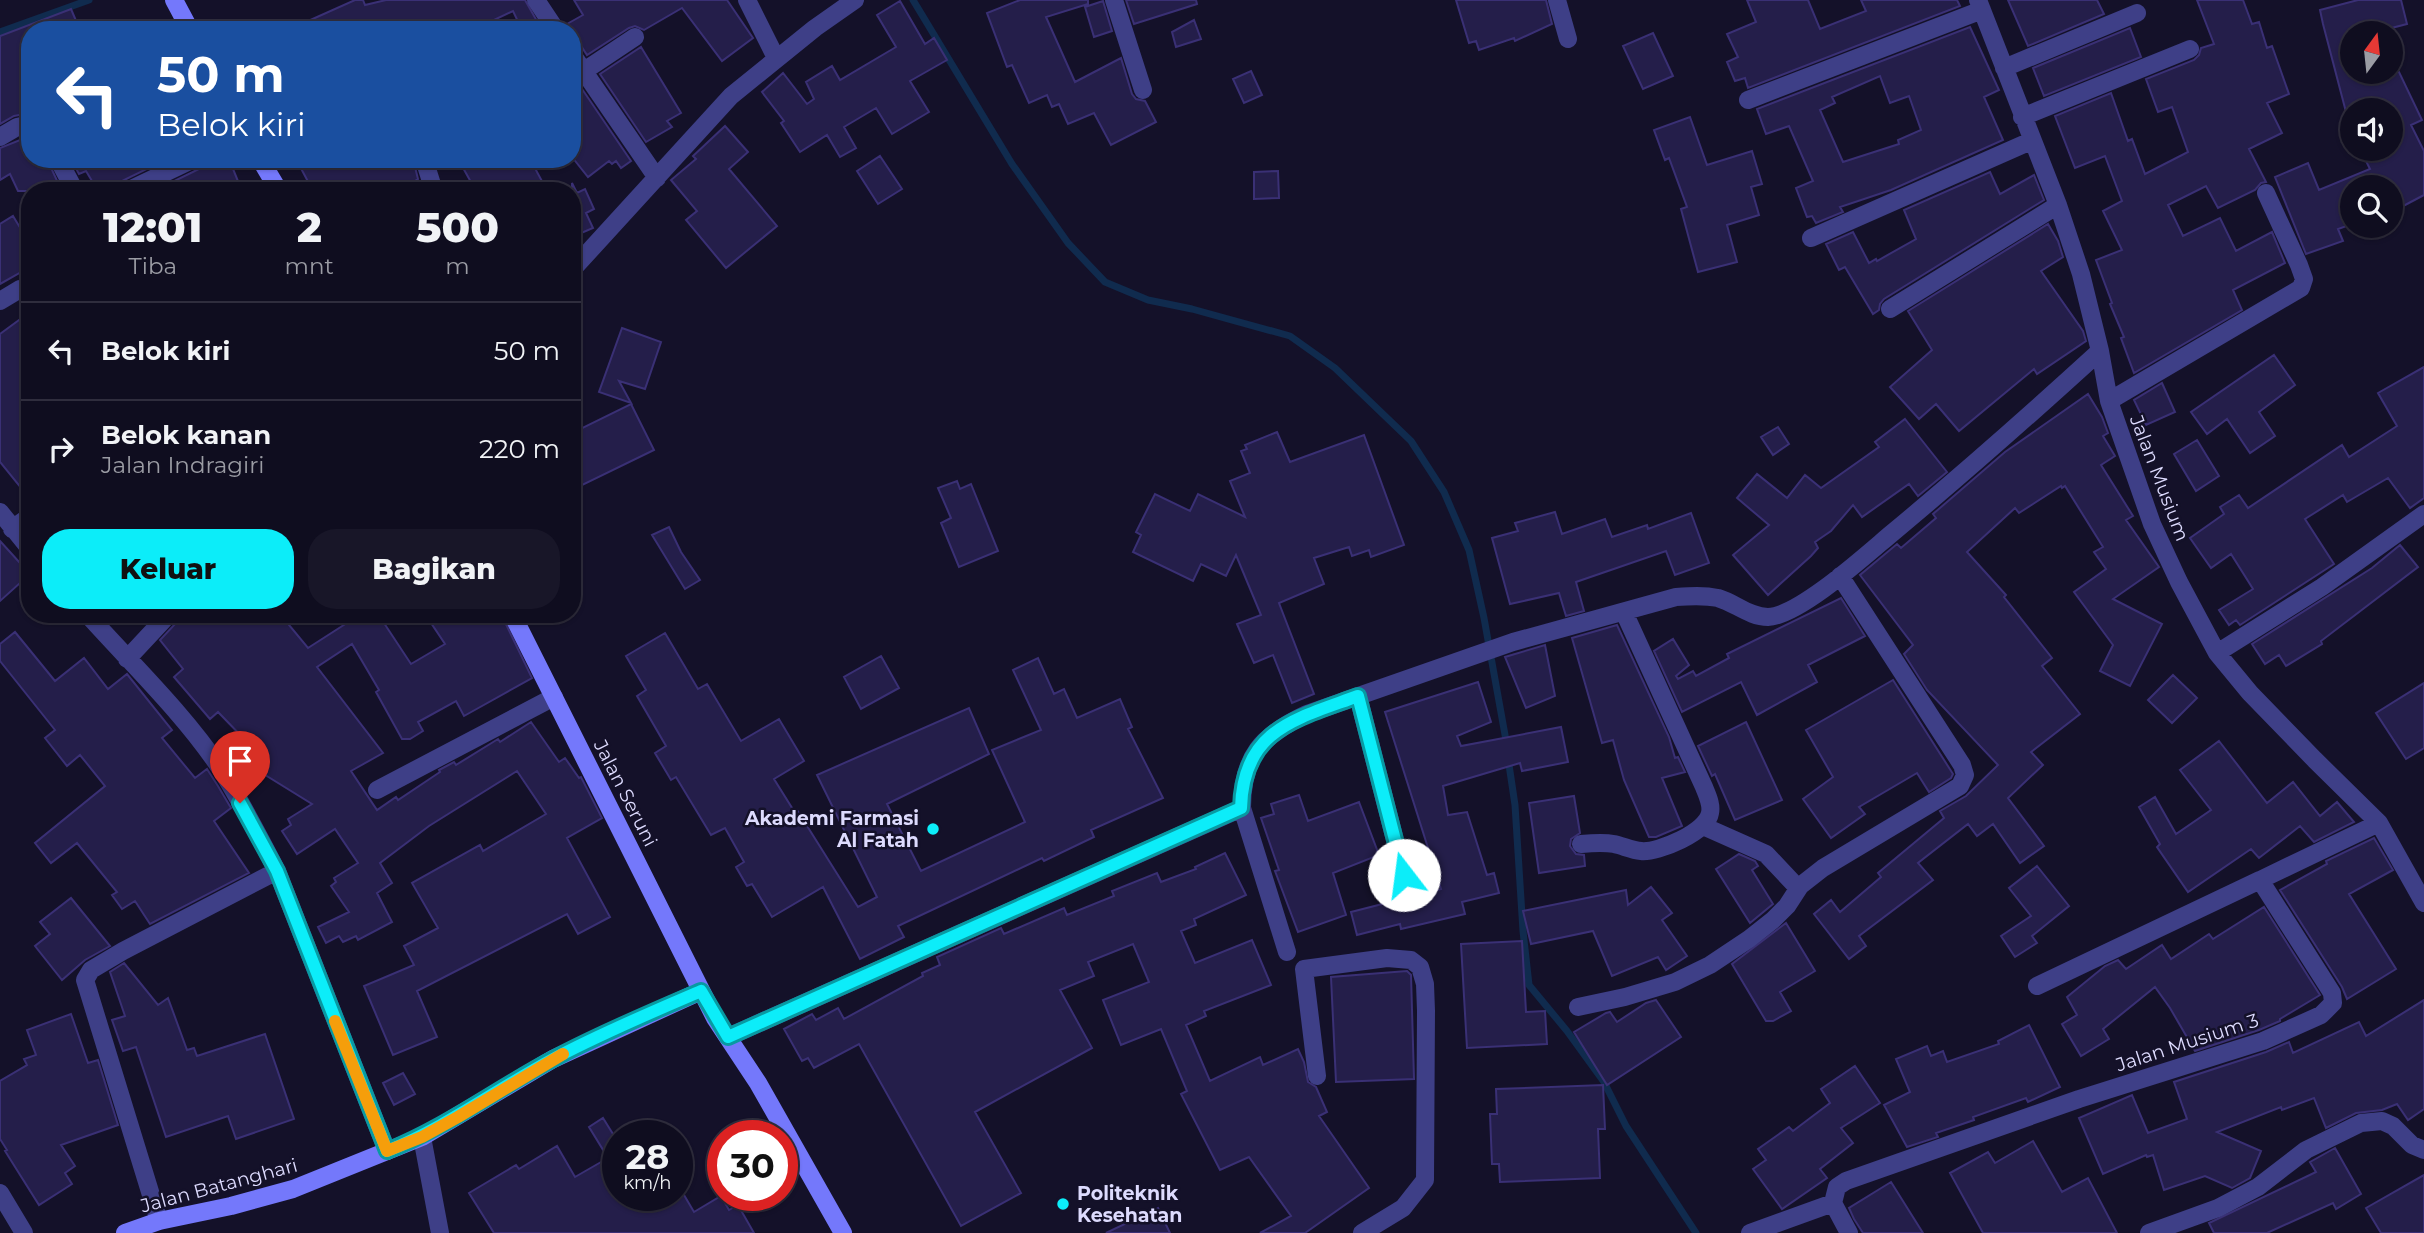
<!DOCTYPE html>
<html lang="id">
<style>
body{margin:0;font-family:Montserrat,sans-serif;background:#181628;color:#f1f3f6;height:100vh;display:flex;flex-direction:column;font-size:26px;white-space:nowrap}
*{box-sizing:border-box;margin:0}
p{font-size:23px;color:#9b9ca4}
.icon{flex:none;width:38px;height:38px;fill:none;stroke:currentColor;stroke-width:2;stroke-linecap:round;stroke-linejoin:round}
.map{position:relative;flex:1;overflow:hidden}
.details{position:absolute;left:21px;top:182px;width:560px;height:441px;display:flex;flex-direction:column;background:#0f0d1f;border-radius:28px;box-shadow:0 2px 5px #0004,0 0 0 2px #2f2d3d}
.details>*{flex:none}
.top-card{position:absolute;left:21px;top:21px;width:560px;height:147px;border-radius:28px;box-shadow:0 2px 5px #0004,0 0 0 2px #2f2d3d;background:#1a4fa0;color:#fff;overflow:hidden}
.needle{width:46px;rotate:15deg}
.controls{position:absolute;left:2340px;top:21px;display:grid;gap:14px}
.controls a{display:grid;place-items:center;width:63px;height:63px;border-radius:50%;background:#0f0d1f;box-shadow:0 2px 5px #0004,0 0 0 2px #2f2d3d;font-size:35px}
.speed{position:absolute;left:602px;top:1120px;display:flex;gap:14px;font-size:35px;font-weight:700;text-align:center}
.speed>*{display:grid;place-content:center;width:91px;height:91px;border-radius:50%;background:#0f0d1f;box-shadow:0 2px 5px #0004,0 0 0 2px #2f2d3d;line-height:1}
.speed small{font-size:18px;font-weight:400}
.speed .limit{border:10px solid #d22;background:#fff;color:#111}
.pin{position:absolute;display:grid;place-items:center;width:60px;height:60px;color:#fff;margin:-72px -30px;border-radius:50% 50% 50% 0;rotate:-45deg;box-shadow:0 0 7px #0007}
.pin .icon{rotate:45deg}
.me{position:absolute;width:77px;margin:-38px;rotate:345deg;stroke-linejoin:round;filter:drop-shadow(0 0 5px #0008)}
.turn{display:flex;align-items:center;gap:24px;height:147px;padding:0 21px;font-size:32px}
.turn .icon{width:91px;height:91px;stroke-width:2.5}
.turn b{display:block;font-size:49px;line-height:60px}
.eta{display:flex;justify-content:space-evenly;align-items:center;height:119px;text-align:center}
.eta b{font-size:42px;font-weight:800;line-height:49px}
.action{display:flex;gap:14px;margin-top:auto;padding:14px 21px}
.action a{flex:1;height:80px;border-radius:28px;background:#0cedf9;color:#111;font-size:28px;font-weight:800;line-height:80px;text-align:center}
.action a+a{background:#181628;color:#f1f3f6}
ul{padding:0;list-style:none}
li{display:flex;align-items:center;gap:21px;height:98px;padding:0 21px;border-top:2px solid #2f2d3d}
li div{flex:1}
li b{display:block;font-size:26px}
li em{font-style:normal}
.map>svg:first-child{display:block}
.lines{fill:none;stroke-linecap:round;stroke-linejoin:round}
.stream{stroke:#102b4e;stroke-width:7}
.building{fill:#241e4a;stroke:#3a3075;stroke-width:2;fill-rule:evenodd}
.street{stroke:#3e3f87;stroke-width:18}
.secondary{stroke:#7478fb;stroke-width:18}
.route-casing{stroke:#089aa2;stroke-width:18}
.route{stroke:#0cedf9;stroke-width:12}
.slow{stroke:#f59e0b;stroke-width:12}
.poi-dot{fill:#0cedf9;stroke:#141129;stroke-width:2.5}
.labels{text-anchor:middle;stroke-width:5;stroke-linejoin:round;paint-order:stroke}
.street-label{font-size:19px;fill:#dddbfe;stroke:#141129}
.poi-label{font-size:19px;font-weight:bold;fill:#dddbfe;stroke:#141129;text-anchor:end}
</style>
<div class="map">
<svg width="2424" height="1233" viewBox="0 0 2424 1233">
<rect width="100%" height="100%" fill="#141129"/>
<g class="lines">
<!-- stream -->
<path class="stream" d="M913 0 1012 164 1068 243 1105 282 1148 300 1192 309 1290 336 1335 368 1411 441 1444 492 1469 550 1484 618 1507 746
M0 32 89 0
M1508 758 1515 805 1523 931 1529 985 1567 1031 1604 1082 1626 1126 1696 1233"/>
</g>
<!-- building -->
<path class="building" d="M355 0H363L365 5 386 0H525L542 30H522L513 11 473 30H288Z
M574 0H727L753 38 722 61 682 8 644 30 635 26 629 28 587 55 567 24 583 15Z
M1020 0H1088V4L1046 17 1075 82 1121 58 1132 94 1136 99 1145 101 1156 122 1111 145 1094 113 1068 124 1059 104 1052 107 1047 95 1029 103 1012 65 1007 67 987 13Z
M1126 0H1196L1197 4 1134 24Z
M1456 0H1546L1552 24 1515 41 1514 38 1479 50 1476 41 1469 43Z
M1747 0H1808L1820 29 1866 11 1861 0H1957L1960 6 1748 88 1745 78 1735 81 1727 62 1738 57 1727 34 1756 22Z
M2008 0H2097L2104 14 2028 46Z
M2197 0H2243L2252 24 2259 22 2267 48 2272 46 2289 94 2267 103 2282 133 2249 149 2266 182 2261 183 2255 190 2218 208 2206 186 2168 205 2183 236 2220 218 2236 251 2272 232 2285 263 2233 290 2242 310 2134 373 2121 338 2124 337 2110 304 2112 303 2096 260 2122 250 2103 211 2122 201 2105 156 2075 168 2055 116 2111 93 2128 141 2132 139 2145 174 2188 152 2172 107 2158 112 2146 79 2194 60 2199 55 2201 48 2214 44Z
M2358 0H2401L2407 24 2380 31 2381 33H2352V72H2399L2422 120 2411 125 2424 151V195L2390 213V181L2377 187H2352V224L2338 229 2343 241 2306 254 2275 177 2308 163 2319 190 2370 169 2360 149H2390V110L2346 112 2323 24 2320 10Z
M900 1 925 44 934 38 947 60 910 81 929 112 892 134 876 108 844 127 856 148 840 157 827 135 800 152 781 123 784 121 762 92 783 73 807 104 814 99 806 82 832 66 840 80 896 47 877 15Z
M1103 1 1112 31 1094 37 1085 7Z
M71 9 80 30H30V113L14 116 0 124V36Z
M1194 20 1201 39 1176 47 1172 32Z
M1970 27 1999 90 1984 97 2003 140 1891 190 1840 207 1843 212 1816 223 1812 216 1807 217 1796 188 1813 181 1789 126 1766 134 1757 109ZM1880 76 1890 103 1909 96 1921 130 1898 140 1899 144 1843 162 1820 110 1835 103 1832 97Z
M2130 28 2141 57 2044 96 2033 68Z
M1653 33 1673 76 1643 89 1623 46Z
M641 47 681 113 667 121 672 127 646 142 600 74Z
M1251 71 1262 95 1244 103 1233 79Z
M580 86 631 161 621 168 616 161 612 164 609 161 588 177 572 157V110L580 103 572 92Z
M1690 117 1707 165 1752 151 1762 184 1751 187 1759 215 1727 225 1737 262 1698 272 1681 209 1687 207 1669 158 1665 160 1654 130Z
M725 126 748 152 729 169 777 226 726 268 686 220 697 211 671 180 696 159 693 156Z
M30 136V159H47L59 185 46 191H18L10 174 0 180V148Z
M880 156 902 189 878 204 857 171Z
M71 159H167L122 181 116 191H98L86 171 79 174Z
M205 159H229L242 191H154L199 169Z
M296 159H413L418 179 415 181 422 191H313Z
M458 159H530L543 183 528 191H476Z
M1278 171 1279 198 1254 199V172Z
M1990 172 2000 194 2034 175 2044 200 1884 299 1880 304 1879 310 1873 314 1845 267 1839 270 1826 244 1853 232 1869 263 1876 259 1877 261 1916 239 1904 210Z
M572 183 577 193 585 189 594 209 586 213 593 228 572 237Z
M13 216 30 244V267L0 284V224Z
M2048 224 2058 241 2063 257 2041 271 2083 331 2086 341 2037 374 2034 369 1959 431 1936 404 1919 419 1890 387 1932 350 1908 311Z
M30 312V499L0 462V334Z
M622 328 661 342 645 389 619 381 631 403 599 392Z
M2274 355 2295 385 2259 412 2275 436 2250 453 2227 419 2207 434 2191 412Z
M2424 367V498L2410 508 2388 478 2347 502 2343 495 2305 519 2334 564 2240 625 2236 620 2229 625 2219 610 2253 589 2231 554 2211 568 2190 538 2224 514 2220 507 2239 495 2248 508 2342 445 2349 457 2397 426 2378 393Z
M2162 383 2175 412 2146 425 2134 400Z
M2088 394 2102 417 2108 433 2103 436 2115 456 2101 465 2133 516 2126 520 2159 567 2113 599 2162 624 2130 686 2100 671 2113 645 2074 592 2106 569 2094 552 2103 547 2065 486 2062 488 2061 486 2019 513 2015 508 1967 552 2006 595 2004 597 2052 658 2042 666 2080 714 2031 752 2043 765 2008 798 2044 846 2020 863 1993 824 1977 836 1968 824 1918 863 1933 880 1859 936 1866 946 1849 959 1814 914 1831 900 1840 912 1881 877 1878 873 1944 818 1940 811 1966 796 1998 765 1927 690 1904 654 1913 645 1860 575 1897 544 1901 548 1936 518 1933 514 2005 452Z
M631 404 654 450 572 490V433Z
M1905 419 1947 472 1918 496 1909 484 1862 517 1853 505 1831 531 1815 542 1818 548 1811 556 1768 595 1733 555 1769 525 1737 498 1757 474 1787 498 1805 475 1821 488 1879 447 1875 442Z
M1778 427 1789 444 1773 455 1761 437Z
M1277 432 1290 462 1364 435 1404 545 1371 557 1369 550 1352 556 1349 547 1314 558 1324 584 1279 603 1314 694 1292 703 1273 655 1254 663 1237 624 1261 615 1236 555 1226 576 1201 564 1193 581 1133 552 1141 535 1136 532 1155 494 1190 511 1198 494 1245 517 1230 481 1250 473 1241 451 1247 449 1245 445Z
M2197 440 2219 476 2196 491 2174 454Z
M957 481 960 489 971 484 998 551 959 567 941 523 951 518 938 488Z
M1555 512 1562 534 1605 519 1612 537 1647 525 1648 529 1691 513 1709 563 1675 575 1666 551 1576 582 1584 611 1566 616 1559 593 1510 604 1492 538 1518 531 1515 523Z
M669 527 681 552 700 580 685 589 652 535Z
M0 541 30 574 0 601Z
M2400 545 2418 567 2321 641 2322 644 2286 666 2279 655 2265 664 2252 644 2372 568Z
M1841 598 1865 636 1808 665 1817 682 1757 715 1741 682 1682 712 1654 651 1673 639 1689 665 1676 676 1678 679 1693 671 1696 676 1729 658 1727 654Z
M180 614H280L308 648 361 614H378L411 664 445 644 425 614H501L532 678 464 716 456 701 418 722 423 731 410 739H402L376 692 379 690 352 644 317 667 383 753 351 771 377 810 396 797 398 800 440 772 439 770 454 762 456 765 498 739 500 742 531 722 559 762 565 758 579 778 581 777 602 818 567 838 610 917 578 934 567 914 417 991 437 1037 393 1055 364 986 414 965 404 946 438 928 412 883 480 845 483 851 546 814 517 771 429 826 380 863 392 883 377 893 392 922 358 940 356 936 343 942 339 936 326 943 318 927 349 912 331 886 336 882 334 878 358 863 335 829 297 854 282 831 291 825 288 819 312 804 262 773 241 750 248 743 218 712 210 719 174 677 183 669 160 640 177 622Z
M1617 625 1669 737 1675 758 1678 757 1685 772 1662 778 1682 826 1656 837H1649L1624 780 1613 740 1602 743 1572 638Z
M15 632 55 681 84 658 108 689 127 674 172 730 162 738 195 778 207 769 218 786 231 808 214 821 249 873 150 924 135 901 122 909 112 895 117 892 77 843 51 863 35 843 105 786 80 755 67 766 45 738 55 730 0 661V644Z
M665 633 698 689 707 684 741 741 779 719 804 761 774 779 794 811 797 810 858 907 877 897 817 775 969 708 989 754 887 804 921 871 1025 822 992 750 1041 730 1013 670 1038 658 1054 694 1064 689 1077 718 1120 699 1132 727 1128 729 1163 798 1091 830 1094 837 1044 861 1042 858 898 926 904 937 860 959 823 887 772 917 752 884 747 886 736 867 744 862 725 828 711 835 676 777 671 780 655 753 666 746 637 696 646 690 626 656Z
M1545 645 1555 696 1526 708 1505 657Z
M881 656 899 688 861 709 844 677Z
M2173 675 2197 698 2172 723 2148 700Z
M1893 680 1953 774 1951 778 1929 792 1917 773 1859 807 1865 814 1831 838 1803 799 1833 777 1806 730Z
M1478 682 1491 722 1457 736 1461 746 1561 727 1568 762 1522 771 1520 763 1443 786 1448 815 1467 812 1487 875 1494 873 1499 893 1462 902 1465 914 1401 929 1400 924 1357 935 1351 912 1441 889 1385 712Z
M2424 683V748L2406 759 2376 713Z
M1746 722 1782 800 1735 820 1715 774 1712 776 1698 746Z
M2219 741 2267 803 2293 782 2320 816 2337 802 2354 822 2314 842 2300 826 2259 858 2251 849 2188 892 2157 847 2160 844 2139 807 2155 797 2176 834 2211 810 2180 770Z
M1299 795 1308 821 1359 802 1379 855 1333 873 1346 915 1298 932 1275 871 1279 870 1261 818 1274 814 1271 804Z
M1574 796 1580 833 1571 839 1570 846 1576 854 1584 855 1585 866 1539 873 1529 803Z
M2374 838 2393 870 2349 894 2396 969 2347 999 2342 987 2280 890 2327 864 2326 861Z
M1225 853 1246 895 1194 919 1196 925 1181 931 1195 963 1252 940 1271 985 1204 1011 1206 1016 1186 1025 1210 1081 1260 1057 1263 1065 1298 1049 1304 1062 1308 1082 1316 1087 1327 1112 1319 1116 1369 1188 1305 1233H1260L1291 1216 1249 1157 1220 1170 1181 1094 1187 1091 1161 1029 1121 1045 1103 1000 1149 982 1133 944 1088 962 1094 976 1060 990 1092 1048 975 1112 1021 1193 961 1226 859 1044 814 1068 808 1058 802 1061 784 1029 812 1014 816 1020 838 1008 844 1019 923 976 922 973 940 965 937 957 1001 928 1004 934 1064 908 1067 915 1114 896 1112 891 1157 873 1161 882 1196 869 1195 867Z
M1739 854 1755 861 1758 866 1752 870 1773 904 1750 923 1716 869Z
M2037 866 2069 906 2032 936 2037 943 2015 957 2001 936 2031 916 2009 888Z
M1651 887 1672 913 1662 920 1687 956 1666 970 1658 957 1612 976 1593 931 1531 944 1523 911 1626 890 1628 905Z
M71 898 110 946 85 960 62 980 35 946 50 934 40 922Z
M2264 907 2320 995 2280 1019V1021L2259 1030 2195 1051 2170 1008 2155 987 2103 1029 2109 1039 2081 1056 2062 1024 2077 1015 2067 997 2105 966 2118 960 2126 969 2162 945 2171 959 2209 934 2213 939Z
M1786 923 1815 971 1780 992 1791 1011 1773 1021H1766L1732 964Z
M1522 941 1526 1012 1545 1011 1547 1044 1467 1048 1461 944Z
M124 963 158 1005 168 998 187 1050 194 1048 197 1056 265 1034 294 1119 236 1139 228 1116 166 1137 136 1047 123 1051 112 1020 125 1016 110 972Z
M1407 971 1411 975 1414 1079 1336 1082 1331 977Z
M1656 1000 1681 1037 1607 1085 1574 1032 1606 1013 1610 1012 1617 1022 1646 1003Z
M2424 1000V1109L2408 1120 2397 1104 2382 1110 2356 1113 2326 1128 2314 1098 2282 1110 2281 1107 2217 1132 2261 1151 2250 1178 2232 1188 2205 1176 2164 1190 2153 1155 2147 1157 2146 1155 2103 1174 2079 1118 2132 1095 2148 1133 2187 1119 2174 1082 2266 1052 2289 1042 2293 1053 2359 1022 2366 1036Z
M71 1014 88 1063 98 1060 118 1125 61 1145 75 1166 65 1173 72 1184 39 1205 5 1151 7 1150 0 1139V1081L27 1065 24 1059 36 1055 27 1030Z
M2029 1025 2060 1087 2028 1102 2026 1098 1973 1117 1974 1120 1936 1133 1938 1137 1907 1147 1884 1105 1910 1092 1896 1059 1927 1046 1931 1056 1943 1051 1947 1062 1999 1044 1998 1041Z
M1855 1066 1880 1103 1841 1128 1853 1143 1820 1169 1827 1178 1782 1209 1753 1169 1766 1160 1758 1149 1789 1127 1793 1131 1830 1103 1821 1089Z
M403 1073 415 1094 394 1105 383 1083Z
M1603 1085 1605 1129H1598L1600 1178 1500 1182 1499 1164H1492L1490 1114H1497L1496 1089Z
M603 1118 618 1142V1195H684L694 1212 721 1196 729 1210 738 1205 754 1233H494L469 1193 516 1165 519 1169 557 1146 575 1177 608 1158 589 1127Z
M2033 1141 2062 1192 2088 1178 2117 1233H1983L1950 1173 1988 1152 1995 1163Z
M2335 1148 2361 1194 2336 1209 2333 1203 2267 1233H2214L2209 1223 2316 1172 2310 1162Z
M2424 1175V1233H2381L2366 1208Z
M1891 1182 1923 1233H1863L1854 1219 1849 1208Z
M1158 1208 1170 1233H1106Z"/>
<g class="lines">
<!-- street -->
<path class="street" d="M536 0 556 30
M747 0 776 58
M1114 0 1143 90
M1557 0 1568 39
M1978 0 2058 205 2081 274 2100 351 2109 401 2152 524 2179 582 2217 653 2250 693 2315 760 2379 823 2424 903
M572 54 657 178
M2004 68 2137 13
M584 71 635 37
M1748 100 1982 10
M2022 117 2190 49
M0 137 17 127 30 124
M58 159 75 191
M424 159 434 191
M127 191 194 159
M1811 238 2031 141
M572 270 731 96 815 28 855 0
M0 301 20 289
M1890 309 2058 205
M2109 401 2301 288 2304 279 2299 265 2266 193
M0 512 30 549
M12 529 30 516
M87 614C130 662 185 715 220 768 241 801 259 836 277 871L387 1151
M2217 653 2322 587 2424 514
M127 659 169 614
M1358 696 1404 875
M377 790 554 697
M1242 808 1287 952
M1703 826 1766 854 1798 888
M1581 844C1592 843 1603 842 1614 844 1623 846 1632 850 1641 851 1658 853 1707 832 1710 813 1712 804 1707 795 1704 787L1624 612
M2037 986 2260 880
M1578 1007 1625 997 1675 982 1710 965 1749 939 1773 920 1787 906 1800 886 1823 868 1960 786 1965 775 1962 765 1840 576
M728 1037 1242 808C1242 756 1262 735 1307 714L1513 642 1676 597C1690 596 1704 595 1718 598 1735 603 1750 617 1768 617 1799 616 1866 555 1891 534 1962 475 2031 414 2100 351
M1317 1076 1304 969 1387 958 1411 960 1420 967 1425 984 1426 1011 1425 1180 1403 1208 1362 1233
M422 1137 440 1233
M0 1193 24 1233
M159 1221 85 980 91 970 123 951 277 871
M1750 1233 1833 1203
M1849 1233 1833 1203 1837 1187 1846 1181 2079 1099 2263 1041 2321 1015 2333 1003 2332 993 2260 880 2379 823
M2149 1233 2218 1208 2258 1187 2306 1150 2361 1123 2382 1121 2393 1126 2412 1145 2424 1150"/>
<!-- secondary -->
<path class="secondary" d="M174 0 190 30
M260 159 279 191
M512 614 715 1018 758 1083 843 1233
M125 1233 159 1221 231 1206 293 1189 422 1137 553 1059 701 991"/>
</g>
<g class="lines">
<!-- route casing -->
<g class="route-casing">
<path id="route" d="M240 803 277 871 387 1151C447 1127 498 1088 555 1058 602 1033 652 1012 701 991L728 1037 1241 808C1243 729 1296 719 1358 696L1404 875"/>
</g>
<!-- route -->
<use href="#route" class="route"/>
<!-- slow -->
<path class="slow" d="M335 1021 387 1151 422 1137 458 1117 563 1054"/>
</g>
<!-- markers -->
<g class="poi-dot">
<circle cx="933" cy="829" r="7"/>
<circle cx="1063" cy="1204" r="7"/>
</g>
<g class="labels">
<!-- street labels -->
<g class="street-label">
<text transform="translate(2160 478) rotate(69)" y="7">Jalan Musium</text>
<text transform="translate(626 793) rotate(63)" y="7">Jalan Seruni</text>
<text transform="translate(2187 1042) rotate(-18)" y="7">Jalan Musium 3</text>
<text transform="translate(219 1185) rotate(-15)" y="7">Jalan Batanghari</text>
</g>
<!-- poi labels -->
<g class="poi-label">
<text x="919" y="825">Akademi Farmasi<tspan x="919" dy="22">Al Fatah</tspan></text>
<text x="1077" y="1200" text-anchor="start">Politeknik<tspan x="1077" dy="22">Kesehatan</tspan></text>
</g>
</g>
</svg>
<div class="controls">
<a><svg class="needle" viewBox="-14 -14 28 28"><path d="M0-13l5 13h-10z" fill="#e53935"/><path d="M0 13l5-13h-10z" fill="#9b9ca4"/></svg></a>
<a><svg class="icon" aria-label="sound" viewBox="0 0 24 24"><path d="M4 9h4l5-4v14l-5-4H4zM17 9q2 3 0 6"/></svg></a>
<a><svg class="icon" aria-label="search" viewBox="0 0 24 24"><circle cx="10" cy="10" r="6"/><path d="M15 15l6 6"/></svg></a>
</div>
<div class="speed"><div>28<small>km/h</small></div><div class="limit">30</div></div>
<div class="pin" style="left:240px;top:803px;background:#d93025"><svg class="icon" aria-label="arrive" viewBox="0 0 24 24"><path d="M6 21V4h12l-3 4 3 4H6"/></svg></div>
<svg class="me" style="left:1404px;top:875px" viewBox="-20 -20 40 40"><circle r="19" fill="#fff"/><path d="M0-13L10 11 0 6-10 11z" fill="#0cedf9"/></svg>
<div class="top-card">
<div class="turn"><svg class="icon" aria-label="left" viewBox="0 0 24 24"><path d="M17 20v-9H6M10 6l-5 5 5 5"/></svg><div><b>50 m</b>Belok kiri</div></div>
</div>
<section class="details">
<div class="eta">
<div><b>12:01</b><p>Tiba</p></div>
<div><b>2</b><p>mnt</p></div>
<div><b>500</b><p>m</p></div>
</div>
<ul>
<li><svg class="icon" aria-label="left" viewBox="0 0 24 24"><path d="M17 20v-9H6M10 6l-5 5 5 5"/></svg><div><b>Belok kiri</b></div><em>50 m</em></li>
<li><svg class="icon" aria-label="right" viewBox="0 0 24 24"><path d="M7 20v-9h11M14 6l5 5-5 5"/></svg><div><b>Belok kanan</b><p>Jalan Indragiri</p></div><em>220 m</em></li>
</ul>
<div class="action"><a>Keluar</a><a>Bagikan</a></div>
</section>
</div>
